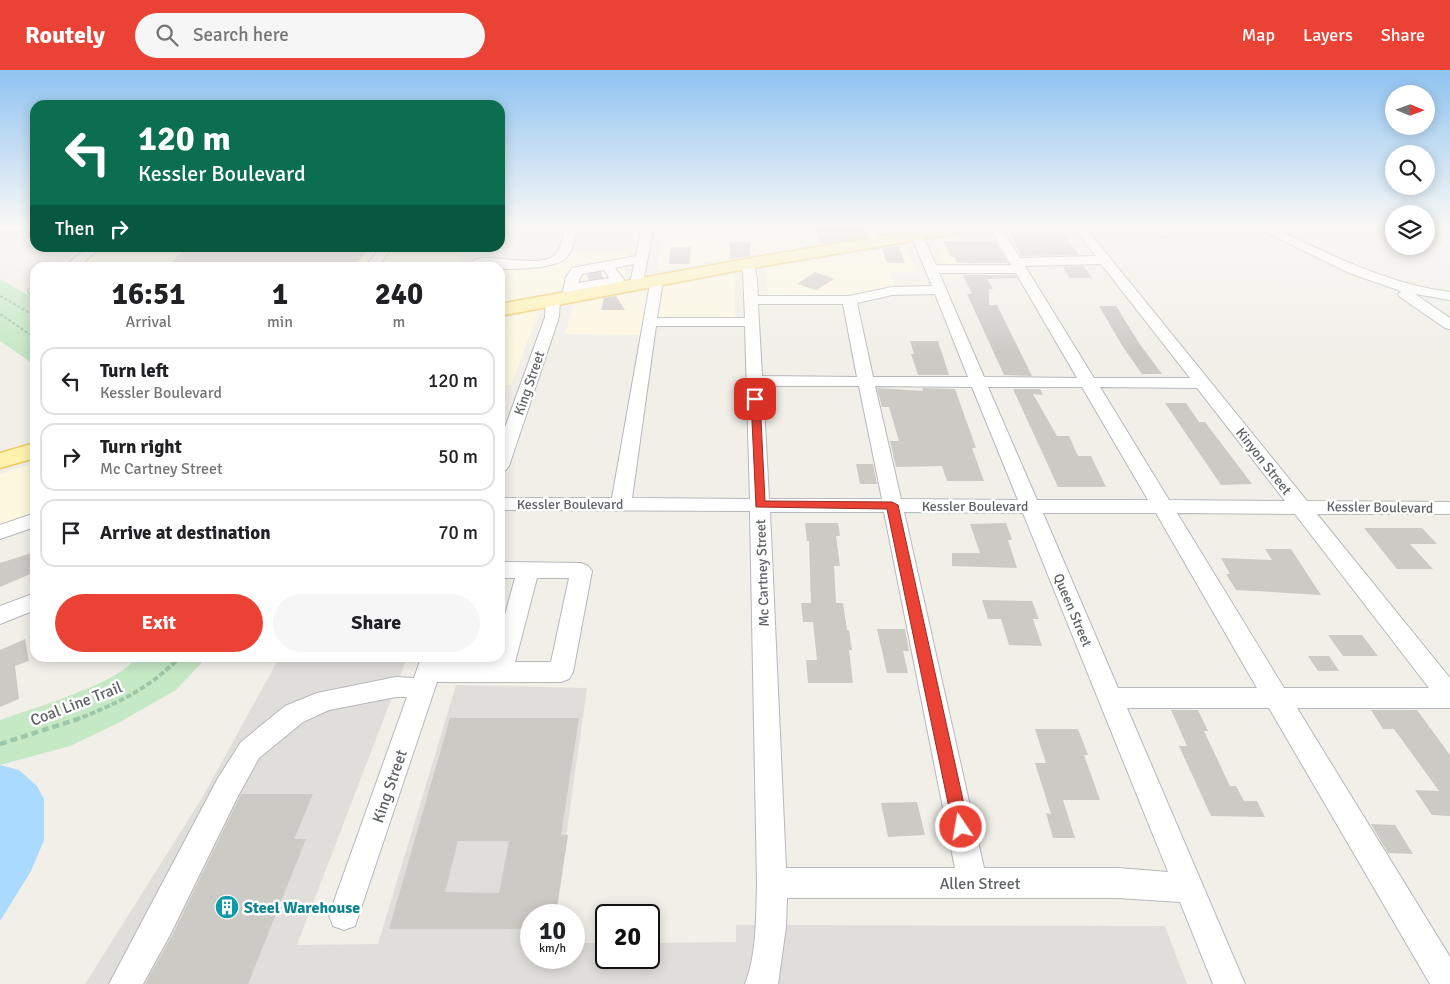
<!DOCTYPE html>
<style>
body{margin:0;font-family:Signika,sans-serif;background:#f6f6f6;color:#202124;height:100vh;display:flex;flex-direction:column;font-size:19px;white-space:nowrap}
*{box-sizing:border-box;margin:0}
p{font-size:16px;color:#757577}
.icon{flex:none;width:28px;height:28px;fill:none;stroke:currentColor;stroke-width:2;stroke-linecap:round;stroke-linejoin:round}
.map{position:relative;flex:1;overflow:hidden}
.panel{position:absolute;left:30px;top:192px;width:475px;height:400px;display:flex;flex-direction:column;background:#fff;border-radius:15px;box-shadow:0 2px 12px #0003}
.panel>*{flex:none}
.banner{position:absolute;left:30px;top:30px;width:475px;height:152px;border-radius:15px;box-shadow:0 2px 12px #0003;background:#0b6e4f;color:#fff;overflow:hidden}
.needle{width:32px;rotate:91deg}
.fabs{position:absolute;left:1385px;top:15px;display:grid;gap:10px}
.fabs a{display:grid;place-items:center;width:50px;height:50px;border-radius:50%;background:#fff;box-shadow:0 2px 12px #0003;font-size:25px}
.speed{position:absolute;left:520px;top:834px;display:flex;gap:10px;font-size:25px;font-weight:700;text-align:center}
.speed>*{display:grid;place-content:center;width:65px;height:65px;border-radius:50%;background:#fff;box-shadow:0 2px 12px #0003;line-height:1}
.speed small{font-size:12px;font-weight:400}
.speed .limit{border:2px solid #111;border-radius:8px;background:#fff;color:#111}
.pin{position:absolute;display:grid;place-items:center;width:42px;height:42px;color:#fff;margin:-21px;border-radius:10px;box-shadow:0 2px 8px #0006}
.me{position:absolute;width:55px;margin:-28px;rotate:348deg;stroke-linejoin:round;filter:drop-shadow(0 0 4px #0008)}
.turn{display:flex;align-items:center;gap:18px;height:105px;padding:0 25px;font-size:22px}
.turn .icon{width:65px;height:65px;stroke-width:2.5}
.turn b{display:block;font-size:35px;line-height:42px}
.then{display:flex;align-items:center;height:48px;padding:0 25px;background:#0003;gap:10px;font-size:19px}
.eta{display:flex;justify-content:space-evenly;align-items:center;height:85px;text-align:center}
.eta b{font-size:30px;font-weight:800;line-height:35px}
.button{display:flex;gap:10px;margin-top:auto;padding:10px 25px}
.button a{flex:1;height:58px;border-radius:30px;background:#ea4335;color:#fff;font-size:20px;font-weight:800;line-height:58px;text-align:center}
.button a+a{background:#f6f6f6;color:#202124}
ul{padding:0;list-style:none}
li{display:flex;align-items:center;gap:15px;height:68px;margin:0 10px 8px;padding:0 15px;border:2px solid #e0e0e0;border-radius:15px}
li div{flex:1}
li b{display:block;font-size:19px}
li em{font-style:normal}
header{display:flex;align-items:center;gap:30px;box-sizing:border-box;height:70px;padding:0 25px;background:#ea4335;color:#fff}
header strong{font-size:24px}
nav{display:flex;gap:28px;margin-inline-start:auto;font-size:18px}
.search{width:350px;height:45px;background:#f6f6f6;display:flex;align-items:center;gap:12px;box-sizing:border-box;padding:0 18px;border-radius:28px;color:#757577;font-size:19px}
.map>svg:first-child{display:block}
.commercial{fill:#fef7e0}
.industrial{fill:#e0deda}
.green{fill:#c5e8c5}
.water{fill:#aadaff}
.building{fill:#cccac5;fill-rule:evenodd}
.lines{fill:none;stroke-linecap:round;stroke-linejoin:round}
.minor-tunnel{stroke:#ccccc8;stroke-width:14;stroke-dasharray:14 7;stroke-linecap:butt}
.minor-casing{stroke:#b5b8bc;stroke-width:2}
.major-casing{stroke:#f2c960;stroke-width:3}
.path-far2{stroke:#9cc7a9;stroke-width:2;stroke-dasharray:3 2;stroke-linecap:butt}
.path-far1{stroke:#9cc7a9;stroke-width:4;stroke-dasharray:5.5 2.5;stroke-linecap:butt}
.path{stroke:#9cc7a9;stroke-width:4.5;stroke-dasharray:7 4;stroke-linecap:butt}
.minor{fill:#fff;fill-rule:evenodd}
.major{fill:#fff2af;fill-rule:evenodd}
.route{fill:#ea4335;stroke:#982c22}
.labels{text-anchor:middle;stroke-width:5;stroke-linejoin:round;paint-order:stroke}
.street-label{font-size:14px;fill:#5f6368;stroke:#fff}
.near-street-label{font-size:16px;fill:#5f6368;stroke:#fff}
.near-culture-label{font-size:16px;font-weight:bold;fill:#0d838f;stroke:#fff;text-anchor:start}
</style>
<header>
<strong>Routely</strong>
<div class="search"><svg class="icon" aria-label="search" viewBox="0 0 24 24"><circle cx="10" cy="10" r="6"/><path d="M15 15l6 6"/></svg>Search here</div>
<nav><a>Map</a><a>Layers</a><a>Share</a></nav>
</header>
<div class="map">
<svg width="1450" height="914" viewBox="0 0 1450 914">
<rect width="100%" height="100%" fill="#f1efe8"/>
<!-- commercial -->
<path class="commercial" d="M727 157H859L862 167 657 201 663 159H727Z
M957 165 973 197H946L933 170Z
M905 176 907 177 917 203 890 202 894 217 847 228H768L766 198Z
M83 178H467L455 197 56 198Z
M629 182 623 209 500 232V198H487L489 195 561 190 571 183Z
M732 204 735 205V250H656L659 218Z
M651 220 644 265 565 264 574 234Z
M539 241 511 315H500V248Z
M35 393V446L0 458V404Z"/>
<!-- industrial -->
<path class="industrial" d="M279 588H407L297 875 378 874 456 615 587 618 555 845H531V888H574V873H606V888H649V873L736 872V855L1165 856 1187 914H85L202 728Z"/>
<!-- green -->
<path class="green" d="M0 209 35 229V295L0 271Z
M135 588H206L176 620 120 652 70 676 0 695V650C28 640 123 612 135 588Z"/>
<!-- water -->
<path class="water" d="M0 695 19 700 37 716 44 729V770L31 801 0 851Z"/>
<!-- building -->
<path class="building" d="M821 157H862L866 167 820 174 816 158Z
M1009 162H1062L1079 185 1021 186Z
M943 171H995L1008 193H957L954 187H951Z
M730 172H750V186L730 189Z
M899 176 905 193H887L882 179Z
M671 177H691L690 194H669Z
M187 178H369L354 197 330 196 331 195 170 193Z
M1084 196 1092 208H1070L1063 197Z
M815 202 834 209 816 220 797 214Z
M963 205H1015L1017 208 987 209 993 219H989V235H997L1032 306 1004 305 967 224H972Z
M616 226 625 240H601L604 228Z
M1099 236H1116L1139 273 1162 304H1142L1123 277Z
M910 271H938L949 305H918L911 284H914Z
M877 318 923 321 922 318 955 319 976 378H972L984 411H947L942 396 896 397 890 371H899L889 337H882Z
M1013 319H1040L1043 325 1033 324 1057 366H1069L1078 386H1091L1106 417H1058Z
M1165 333H1186L1199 352H1205L1252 414 1221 415Z
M856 394H873L877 414H860Z
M805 453H838L840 466H836L840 496H834L836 533H843L847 560H849L852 580H849L853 613H808L806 590H817L813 552H803L801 533H811L809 471H807Z
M1006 453 1012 470H1008L1017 498 952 496V483H980L970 454Z
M1364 458H1422L1437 474H1410L1433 499H1397Z
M1265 479H1291L1321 525 1236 520 1226 504H1230L1221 488 1272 490Z
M35 482V502L0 517V493Z
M982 530 1032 531 1039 549H1033L1042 576 1009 575 1001 549H988Z
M877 559H905L909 581H903L908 603H887Z
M1328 565H1362L1378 586H1343Z
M25 569 29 591 15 596 19 629 0 637V580Z
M1308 586H1329L1339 601H1318Z
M1171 640H1198L1208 661H1204L1230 716H1236L1244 731H1257L1265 747 1211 746 1179 676H1187Z
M1371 640H1417L1450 685V746L1432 745 1415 720 1439 721 1394 659H1383Z
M450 648H579L561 765H568L556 845H531V859H389ZM458 771H509L499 823 445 822Z
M1035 659H1078L1088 685H1084L1100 730H1063L1075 768H1053L1046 743 1051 744 1035 693H1046Z
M241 724H313L294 769H306L248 914H145L173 864Z
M917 732 925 765 888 767 881 733Z
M1371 754 1395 755 1413 784 1388 783Z"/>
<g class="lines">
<!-- minor-tunnel -->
<path class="minor-tunnel" d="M588 207 603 204"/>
<!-- minor casing -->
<g class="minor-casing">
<path id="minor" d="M0 157H35V161H0Z
M565 157H577C575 168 573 182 565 189 554 200 481 203 472 192 482 180 541 201 556 184 562 177 563 165 565 157Z
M642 157H654L642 217 637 218 630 214 634 194 615 198 624 210 622 213 577 222 574 229H564L562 226 566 207 572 198 636 186ZM604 200 609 208 578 213 582 204Z
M864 157H876L881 172 879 175H871Z
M989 157H1001L1020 188 1096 186 1073 157H1085L1307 431 1450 432V444H1317L1450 608V638H1297L1450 887V914H1430L1269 638H1127L1245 914H1213L1180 832 1118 828H787L786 857 778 914H745C757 884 756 846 757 813L750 441 500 440V428H612L651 208H661L663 211 657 248H745L743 203 740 194 741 191H751C758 202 757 213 758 226H849L892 217 932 216 911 165 913 162H921L936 195H1011ZM1101 194 1190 308H1094L1025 196ZM939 203H1016L1077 308 984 307ZM935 224 968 307H873L857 233 892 225ZM758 234H843L857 307 762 306ZM656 256H745L750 429 632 428ZM763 316H859L882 429H769ZM875 316 972 317 1018 430 901 429ZM988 317H1082L1148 430H1037ZM1100 317 1197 318 1285 431 1169 430ZM770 442H884L955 798H786ZM904 442 1023 443 1168 802 1118 798H984ZM1043 443H1156L1257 618H1118ZM1177 443 1295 444 1429 618H1284Z
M1154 157H1167L1171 163 1165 167 1161 166Z
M1255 157H1271C1330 184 1386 214 1450 222V230L1415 224 1450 248V259L1445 258 1400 227 1398 224 1401 221 1349 203Z
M87 178H100L77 198H62Z
M380 178H392L377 198H364Z
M35 216V225L30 224 28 220Z
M553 225 560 229 559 247 509 396 506 400 500 402V371L545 247 546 229Z
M35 443V457L0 469V455Z
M500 492 581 493 588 496 592 501 573 602 569 609 561 612H437L355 856 344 860 333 856 329 845 407 627H396L329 640 303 652 259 688 238 726 171 863 143 914H109L218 708 241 672 285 636 317 623 396 607 414 608 421 588H445L443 592H492L493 588H500V563L515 508H500ZM537 508H569L551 592H515Z
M35 523V540L0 554V536Z"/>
</g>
<!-- major casing -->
<g class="major-casing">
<path id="major" d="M936 157H973L971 160 965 162 746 199 500 246V234L746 189Z
M35 373V388L0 398V383Z"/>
</g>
<!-- path-far2 -->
<path class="path-far2" d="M0 226 35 246
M0 244 35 268"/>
<!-- path-far1 -->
<path class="path-far1" d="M75 650C114 635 149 619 179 588"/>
<!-- path -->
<path class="path" d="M0 674 78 649"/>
<!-- minor -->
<use href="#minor" class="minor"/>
<!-- major -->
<use href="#major" class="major"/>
</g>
<!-- sky -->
<linearGradient id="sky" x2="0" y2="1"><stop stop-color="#8fc3f1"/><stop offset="0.55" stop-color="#f9f8f5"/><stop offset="1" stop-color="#f9f8f5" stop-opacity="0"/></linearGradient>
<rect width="1450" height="285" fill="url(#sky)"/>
<!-- route -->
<path class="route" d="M755 326 760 329 765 431 892 432 898 435 969 757 966 762 961 764 955 762 953 757 887 439 756 437 751 329Z"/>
<!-- icons -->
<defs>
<g id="building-disc" transform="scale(1.25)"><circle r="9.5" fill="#0f9aa8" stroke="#fff"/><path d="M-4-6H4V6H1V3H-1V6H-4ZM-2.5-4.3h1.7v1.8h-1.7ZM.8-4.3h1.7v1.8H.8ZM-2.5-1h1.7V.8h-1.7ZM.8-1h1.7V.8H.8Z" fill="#fff"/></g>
</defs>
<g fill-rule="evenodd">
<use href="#building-disc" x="227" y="837"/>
</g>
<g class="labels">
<!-- street labels -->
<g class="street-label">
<text transform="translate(529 313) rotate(-71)" y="5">King Street</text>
<text transform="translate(1264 391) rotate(52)" y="5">Kinyon Street</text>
<text x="570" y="439">Kessler Boulevard</text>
<text x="975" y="441">Kessler Boulevard</text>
<text transform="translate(1380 437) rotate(1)" y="5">Kessler Boulevard</text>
<text transform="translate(762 503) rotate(-92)" y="5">Mc Cartney Street</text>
<text transform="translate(1073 540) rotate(67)" y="5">Queen Street</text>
</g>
<!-- near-street labels -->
<g class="near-street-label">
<text transform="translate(76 633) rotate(-21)" y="6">Coal Line Trail</text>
<text transform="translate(389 716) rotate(-71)" y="6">King Street</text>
<text x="980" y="819">Allen Street</text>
</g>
<!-- near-culture labels -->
<g class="near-culture-label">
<text x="244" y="843">Steel Warehouse</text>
</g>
</g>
</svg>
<div class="fabs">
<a><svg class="needle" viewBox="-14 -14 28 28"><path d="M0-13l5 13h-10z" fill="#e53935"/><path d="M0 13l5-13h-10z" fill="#757577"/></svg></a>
<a><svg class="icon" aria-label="search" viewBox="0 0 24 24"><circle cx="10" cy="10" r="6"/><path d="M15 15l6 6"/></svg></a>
<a><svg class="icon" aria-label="layers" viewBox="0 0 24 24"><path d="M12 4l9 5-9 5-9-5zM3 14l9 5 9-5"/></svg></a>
</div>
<div class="speed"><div>10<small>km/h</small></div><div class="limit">20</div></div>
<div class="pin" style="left:755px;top:329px;background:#d93025"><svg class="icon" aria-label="arrive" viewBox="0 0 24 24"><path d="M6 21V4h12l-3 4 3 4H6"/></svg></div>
<svg class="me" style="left:961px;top:757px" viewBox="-20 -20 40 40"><circle r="17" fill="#ea4335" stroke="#fff" stroke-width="3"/><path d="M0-11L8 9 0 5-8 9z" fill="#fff"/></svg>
<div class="banner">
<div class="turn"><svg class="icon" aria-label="left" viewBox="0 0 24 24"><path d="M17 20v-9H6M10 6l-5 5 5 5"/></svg><div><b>120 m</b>Kessler Boulevard</div></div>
<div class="then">Then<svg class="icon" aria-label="right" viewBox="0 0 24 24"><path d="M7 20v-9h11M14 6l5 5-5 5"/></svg></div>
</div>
<section class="panel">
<div class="eta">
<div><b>16:51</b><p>Arrival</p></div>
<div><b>1</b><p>min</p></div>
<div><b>240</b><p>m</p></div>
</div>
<ul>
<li><svg class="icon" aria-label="left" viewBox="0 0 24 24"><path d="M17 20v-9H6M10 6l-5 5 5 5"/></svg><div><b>Turn left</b><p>Kessler Boulevard</p></div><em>120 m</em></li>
<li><svg class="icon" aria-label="right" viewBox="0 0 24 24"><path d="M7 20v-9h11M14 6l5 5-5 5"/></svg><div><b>Turn right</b><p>Mc Cartney Street</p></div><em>50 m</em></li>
<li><svg class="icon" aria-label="arrive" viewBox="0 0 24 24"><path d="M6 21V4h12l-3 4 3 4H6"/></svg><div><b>Arrive at destination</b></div><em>70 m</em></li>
</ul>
<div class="button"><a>Exit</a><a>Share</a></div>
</section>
</div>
